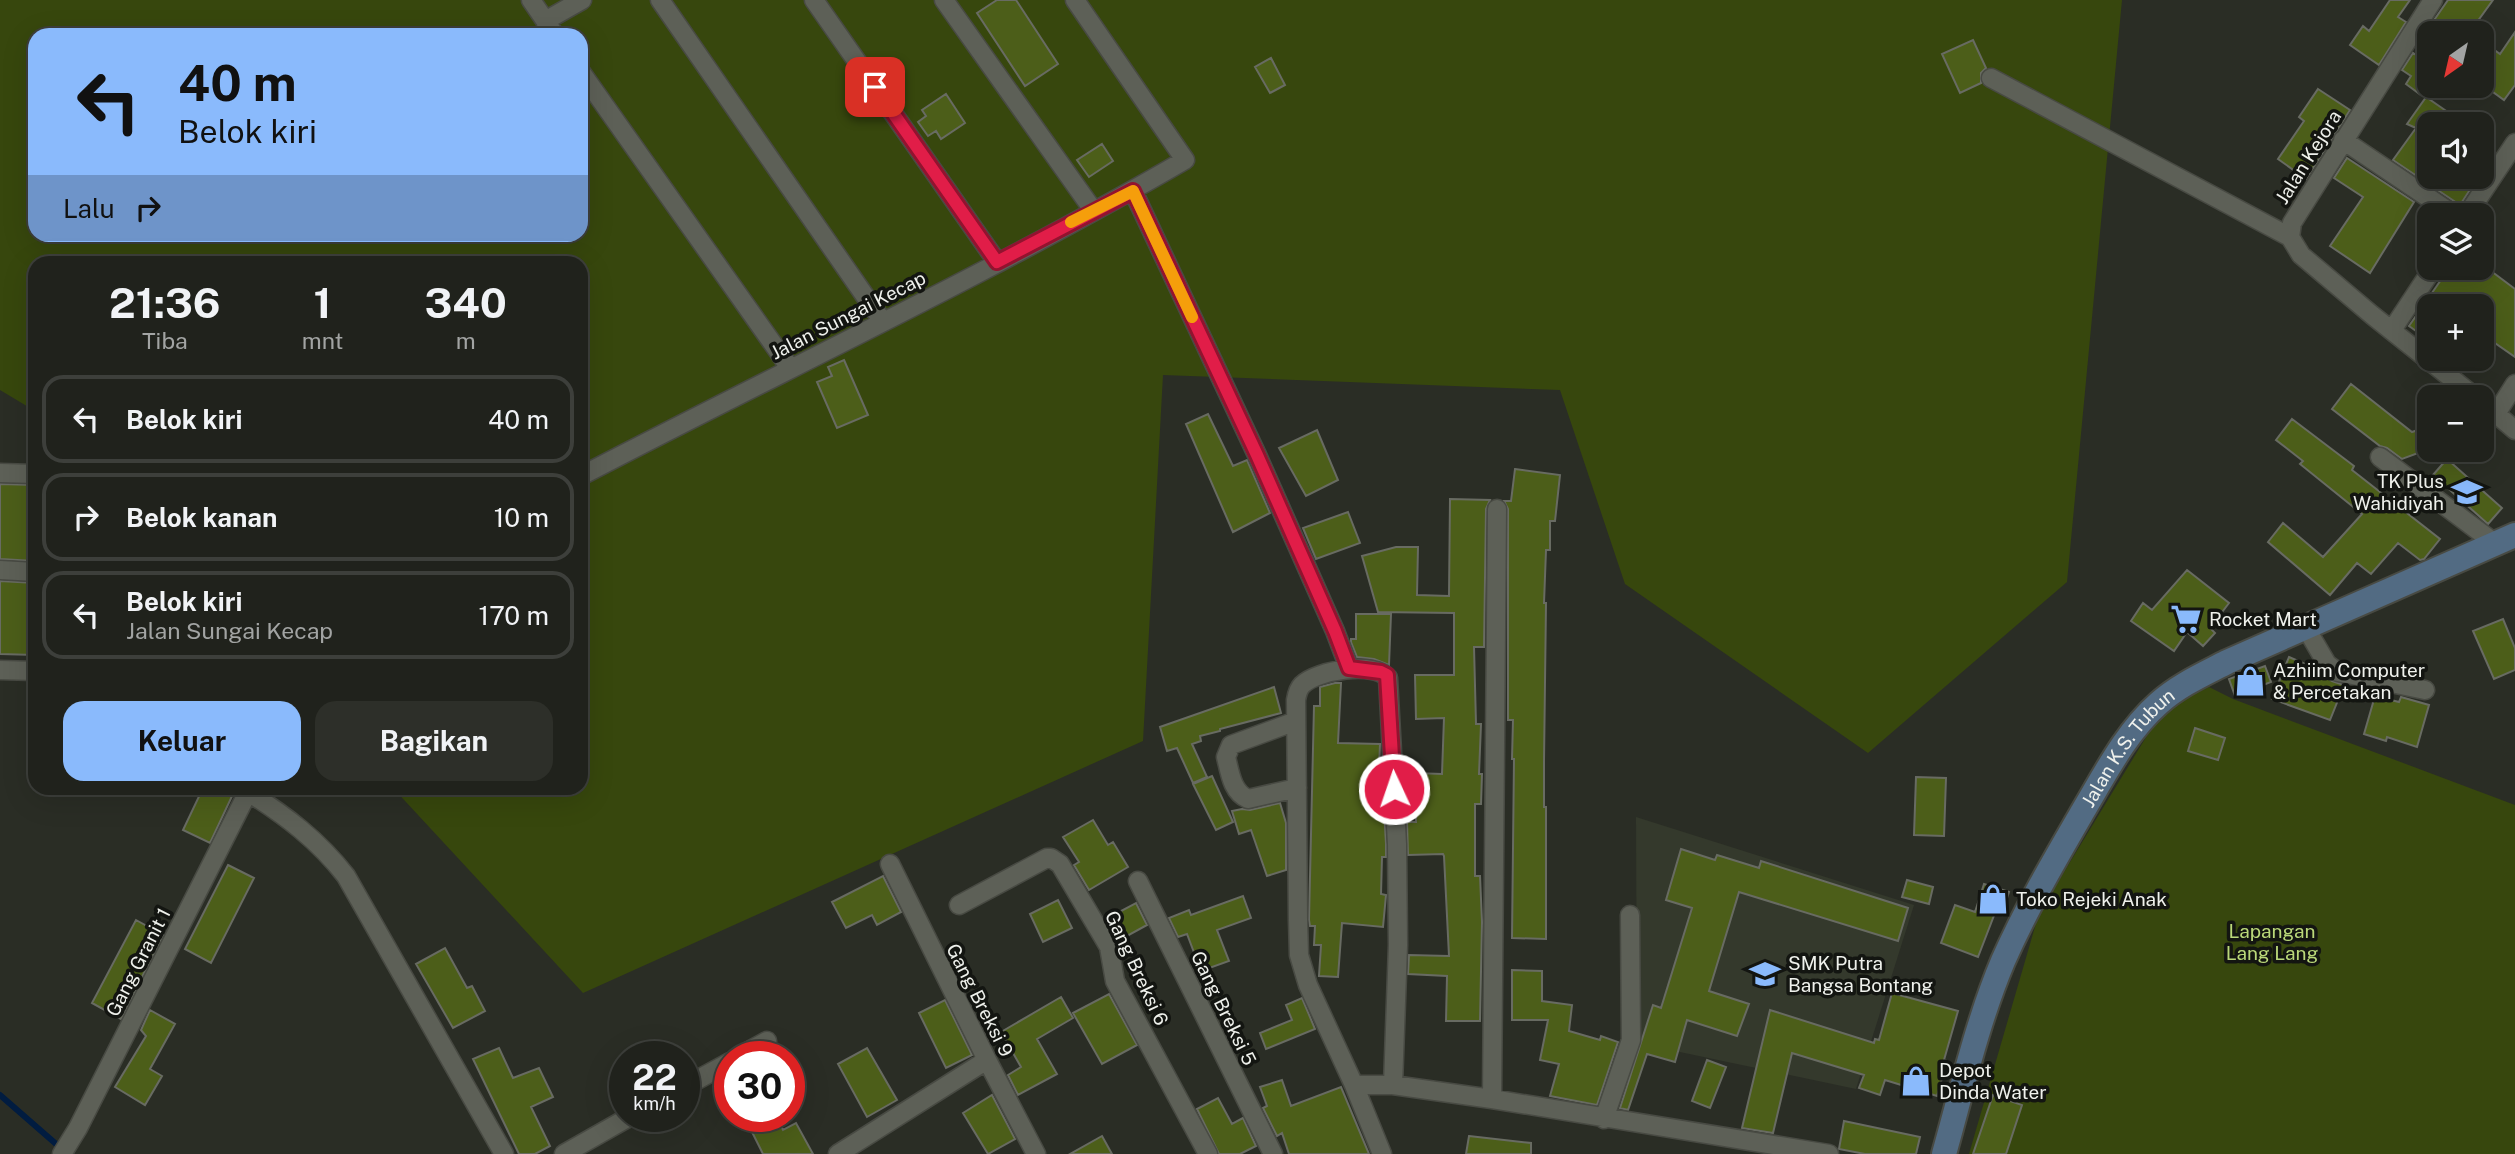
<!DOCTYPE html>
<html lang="id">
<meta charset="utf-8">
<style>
body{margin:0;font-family:"Public Sans",sans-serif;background:#2d2f29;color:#f1f3f6;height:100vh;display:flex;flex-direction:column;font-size:26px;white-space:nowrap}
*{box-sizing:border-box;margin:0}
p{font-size:23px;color:#a2a4a3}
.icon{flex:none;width:38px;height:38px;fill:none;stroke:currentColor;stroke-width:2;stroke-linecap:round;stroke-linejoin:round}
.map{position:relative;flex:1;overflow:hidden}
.sheet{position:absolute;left:28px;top:256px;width:560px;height:539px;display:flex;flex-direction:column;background:#20221c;border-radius:21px;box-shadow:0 7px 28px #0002,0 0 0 2px #3d3f3b}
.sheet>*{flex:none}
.hud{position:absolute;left:28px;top:28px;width:560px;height:214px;border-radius:21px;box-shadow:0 7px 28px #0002,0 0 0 2px #3d3f3b;background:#8abafc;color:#111;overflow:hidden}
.needle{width:46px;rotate:214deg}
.buttons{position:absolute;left:2417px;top:21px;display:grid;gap:14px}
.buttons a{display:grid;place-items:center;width:77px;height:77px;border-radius:14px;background:#20221c;box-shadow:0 7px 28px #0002,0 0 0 2px #3d3f3b;font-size:35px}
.speed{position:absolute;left:609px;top:1041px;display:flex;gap:14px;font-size:35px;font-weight:700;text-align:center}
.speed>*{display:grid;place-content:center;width:91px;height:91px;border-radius:50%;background:#20221c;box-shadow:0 7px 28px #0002,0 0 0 2px #3d3f3b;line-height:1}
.speed small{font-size:18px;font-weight:400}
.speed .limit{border:10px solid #d22;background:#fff;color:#111}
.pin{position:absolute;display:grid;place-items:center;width:60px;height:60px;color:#fff;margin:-30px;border-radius:14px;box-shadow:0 4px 10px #0006}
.me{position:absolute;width:77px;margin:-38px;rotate:357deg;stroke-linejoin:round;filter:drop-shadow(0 0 5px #0008)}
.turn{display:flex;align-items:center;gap:24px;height:147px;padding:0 35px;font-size:32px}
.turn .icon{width:91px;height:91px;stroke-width:2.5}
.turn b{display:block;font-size:49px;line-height:60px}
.then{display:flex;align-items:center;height:66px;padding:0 35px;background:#0003;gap:14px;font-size:26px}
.eta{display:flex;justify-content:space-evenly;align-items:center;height:119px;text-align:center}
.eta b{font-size:42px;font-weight:700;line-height:49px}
.button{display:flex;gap:14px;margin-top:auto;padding:14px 35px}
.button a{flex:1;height:80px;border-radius:21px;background:#8abafc;color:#111;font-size:28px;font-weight:700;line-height:80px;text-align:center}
.button a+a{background:#2d2f29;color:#f1f3f6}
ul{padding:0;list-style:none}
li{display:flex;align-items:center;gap:21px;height:88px;margin:0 14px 10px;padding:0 21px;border:4px solid #3d3f3b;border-radius:21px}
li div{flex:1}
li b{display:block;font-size:26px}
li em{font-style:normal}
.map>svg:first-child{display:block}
.built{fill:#34392c}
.green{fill:#37470d;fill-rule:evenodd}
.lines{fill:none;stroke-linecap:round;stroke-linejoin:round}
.stream{stroke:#011c40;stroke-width:6}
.building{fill:#4c5e19;stroke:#686b62;stroke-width:2}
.street-casing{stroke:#484a43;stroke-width:21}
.secondary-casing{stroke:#484a43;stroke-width:28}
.street{stroke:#5d6057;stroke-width:18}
.secondary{stroke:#526b83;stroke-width:24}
.route-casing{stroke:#92132f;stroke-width:18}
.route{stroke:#e11d48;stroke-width:12}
.slow{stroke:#f59e0b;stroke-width:12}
.labels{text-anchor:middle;stroke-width:7;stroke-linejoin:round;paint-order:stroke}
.street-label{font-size:19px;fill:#eff1ec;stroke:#131511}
.poi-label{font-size:19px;fill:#eff1ec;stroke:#131511;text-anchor:start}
.park-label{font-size:19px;fill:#bad879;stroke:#131511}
</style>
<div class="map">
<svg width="2515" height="1154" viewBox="0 0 2515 1154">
<rect width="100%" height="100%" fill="#2a2d25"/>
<!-- built -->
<path class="built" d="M1636 817 1914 905 1856 1089 1637 1043Z"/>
<!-- green -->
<path class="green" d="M0 0H2122L2067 582 1868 753 1625 584 1560 390 1163 375 1143 741 583 993 393 788H581V262H35V411L0 390ZM35 35H581V234H35Z
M2209 687 2233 699 2515 805V1154H1969L2039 913 2151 729 2171 705Z"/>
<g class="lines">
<!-- stream -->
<path class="stream" d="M0 1095 63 1150"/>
</g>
<!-- building -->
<path class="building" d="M997 0H1016L1058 64 1025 86 977 13Z
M2390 0H2410L2398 17 2406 22 2379 65 2350 45 2363 26 2369 31Z
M2448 0H2493L2469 33H2441L2430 26Z
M2515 32V85L2504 100 2482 84V41L2500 54Z
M1973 40 1986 68 1981 73V83L1960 93 1942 54Z
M2429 50V88L2427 86 2421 95 2406 84 2411 76 2402 70 2413 53 2422 59Z
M1271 58 1285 85 1270 93 1255 67Z
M2318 89 2350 110 2306 179 2278 159 2304 121 2299 117Z
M2429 93V99L2465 124H2429V177H2462L2473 185 2460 205 2393 160 2416 128 2407 124Z
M946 94 965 123 941 139 936 131 928 136 918 122 926 116 922 110Z
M1102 144 1113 161 1089 177 1077 160Z
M2347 158 2414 202 2370 273 2330 246 2363 197 2334 178Z
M2453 268H2487L2515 289V357L2482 334V306H2429V340L2409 326 2443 277 2445 279Z
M844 360 868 415 837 428 817 382 832 376 828 367Z
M2351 384 2412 432 2429 426V449L2402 459 2387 448 2380 446 2332 409Z
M1208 414 1233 466 1247 460 1270 513 1233 532 1186 424Z
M2292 419 2354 466 2352 470 2440 539 2424 559 2420 560 2398 543 2371 574 2357 563 2330 595 2268 542 2283 523 2323 557 2362 514 2300 464 2303 461 2276 440Z
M1317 430 1338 480 1306 496 1279 448Z
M2447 459 2502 508 2488 524 2433 475Z
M1515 469 1560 475 1555 521H1550V550H1546L1544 603H1546L1544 761V807H1546V939L1512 938 1514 759H1512L1513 720H1508V509L1504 501H1511Z
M0 484 35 485V561L0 559Z
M1450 499 1490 500 1486 509 1484 647H1474L1476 724H1481L1479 774H1482L1481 804H1475V876H1480L1482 922 1480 1021H1446L1447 976 1408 974 1409 955 1449 956 1444 856 1443 854 1408 855 1407 822H1416L1415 773 1442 774 1444 718 1416 719 1415 675H1454V613L1378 612 1362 556 1396 547H1418L1417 595 1449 596Z
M1348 512 1360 543 1316 559 1303 528Z
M2187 570 2229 603 2210 628 2215 633 2203 646 2187 632 2174 651 2131 621 2143 603 2152 610Z
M0 581 35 583V655L0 654Z
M1356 614H1391L1389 665 1374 659 1357 657 1351 642V639H1356Z
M2503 619 2515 648V670L2494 679 2473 631Z
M2289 657 2312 667V668L2332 681 2344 685 2330 720 2272 699Z
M2265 666 2271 682 2235 696 2229 679Z
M1335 683H1341L1338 743 1380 744 1378 793H1383L1386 844V857H1382L1381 894 1386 895 1383 927 1342 923 1338 977 1319 976 1321 945H1314L1315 926H1310L1309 920 1314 706H1320V687Z
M1274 687 1281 713 1220 729V731L1200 736 1201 741 1192 744 1207 777 1193 783 1177 748 1167 751 1160 727Z
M2375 696 2399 702 2401 697 2429 705 2417 747 2387 737 2386 741 2364 734Z
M2195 728 2225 738 2218 760 2188 751Z
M1212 776 1233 822 1216 830 1193 784Z
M1916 777 1946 778 1944 836 1914 835Z
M203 788H217L233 794 210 843 183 830Z
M1280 803 1286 823V870L1267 876 1251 830 1239 834 1232 811 1242 809 1250 810Z
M1093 820 1108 845 1113 842 1128 867 1089 890 1074 865 1079 862 1063 837Z
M1681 849 1715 860 1717 855 1759 868 1761 861 1908 908 1898 941 1739 892 1709 991 1749 1004 1737 1036 1687 1020 1675 1062 1647 1054 1628 1110 1620 1108 1653 1005 1661 1008 1692 908 1666 900Z
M228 865 254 878 211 963 185 949Z
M883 876 901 912 877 925 872 915 846 928 832 902Z
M1907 880 1933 887 1929 904 1902 897Z
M1984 884 2009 892 2002 915 1995 913 1978 957 1941 943 1955 905 1975 912Z
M1243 896 1251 918 1217 930 1229 961 1201 971 1187 934 1178 937 1169 918 1189 910 1191 915Z
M1058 900 1072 928 1043 942 1030 914Z
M1136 903 1147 925 1118 941 1106 919Z
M136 920 163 935 121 1019 92 1003Z
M445 948 467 988 472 986 485 1011 453 1028 416 964Z
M1512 970 1542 971V1001L1572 1005 1569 1031 1600 1040 1601 1036 1618 1042 1597 1105 1550 1096 1559 1064 1540 1060 1548 1020H1512Z
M1892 993 1958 1011 1944 1060 1947 1061 1937 1096 1885 1080 1880 1095 1859 1088 1864 1075 1792 1053 1773 1133 1742 1128 1770 1010 1874 1043 1875 1039 1879 1040Z
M1109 994 1137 1045 1102 1064 1073 1013Z
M1061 997 1073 1018 1037 1039 1057 1074 1018 1095 1008 1075 1021 1067 1001 1032Z
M1302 998 1315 1029 1266 1049 1260 1033 1292 1020 1286 1005Z
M945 1000 972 1055 946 1068 919 1013Z
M150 1010 175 1024 150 1069 162 1076 145 1105 115 1087 146 1036 141 1030Z
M499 1048 513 1078 539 1068 553 1097 531 1107 550 1146 535 1154H519L473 1059Z
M867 1048 897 1100 867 1117 838 1064Z
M1707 1060 1726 1067 1710 1108 1692 1101Z
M1282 1080 1291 1106 1341 1087 1369 1154H1289L1282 1133 1277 1136 1263 1108 1267 1106 1260 1087Z
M992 1095 1015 1139 988 1154 963 1113Z
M1993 1095 2022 1105 2006 1154H1973Z
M1218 1098 1232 1124 1243 1118 1256 1146 1240 1154H1219L1197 1109Z
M744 1116H776L783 1130 796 1123 813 1154H763Z
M1844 1121 1920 1137 1916 1154H1865L1839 1149Z
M1102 1136 1112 1154H1070Z
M1469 1136 1531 1143V1154H1466Z"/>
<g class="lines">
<!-- street casing -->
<g class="street-casing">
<path id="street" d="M531 0 555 35
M660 0 883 322
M814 0 997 262
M944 0 1093 210
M2433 0 2292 223 2290 237 2301 255 2372 315 2475 397
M545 21 582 0
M581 72 790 368
M1991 78 2290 237
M2343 140 2454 215
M1133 191 1257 455 1335 631 1349 668
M2467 215 2515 143
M2392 330 2433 268
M2482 402 2515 430
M2496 414 2515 384
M2380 457 2496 544
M0 473 35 474
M581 476C782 371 989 274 1185 160L1075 0
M0 570 35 572
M2306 628 2327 664 2338 672 2425 690
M0 670 35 671
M1296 721 1231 745 1226 757C1230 773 1232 792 1248 799L1297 788
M248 792C286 816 318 840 346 876L504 1154
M890 864 987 1060 1036 1154
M1138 881 1273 1154
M959 905 1047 858H1051L1060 864 1109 947 1115 981 1208 1154
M738 1057 767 1041
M1354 1085 1308 985 1299 955 1298 920 1296 700C1297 694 1298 689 1302 685 1317 670 1375 661 1388 678L1397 844 1398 945 1393 1085
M684 1087 730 1062
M1492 1099 1497 509
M1604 1119 1631 1040 1630 915
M62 1154 78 1128 250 788
M564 1154 631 1116
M838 1154 987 1060
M1382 1154 1354 1085H1393L1492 1099 1829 1154"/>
</g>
<!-- secondary casing -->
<g class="secondary-casing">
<g id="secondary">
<path id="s1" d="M1944 1154C1962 1090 1977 1023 2003 961 2026 909 2054 861 2083 811 2105 774 2126 732 2159 703 2179 685 2204 674 2227 662L2515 535"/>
</g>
</g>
<!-- street -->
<use href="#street" class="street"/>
<!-- secondary -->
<use href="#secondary" class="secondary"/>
</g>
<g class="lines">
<!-- route casing -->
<g class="route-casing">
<path id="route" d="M875 87 997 262 1133 191 1257 455 1335 631 1349 668 1381 672 1387 675 1394 789"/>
</g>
<!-- route -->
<use href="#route" class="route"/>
<!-- slow -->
<path class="slow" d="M1071 222 1133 191 1192 317"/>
</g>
<!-- icons -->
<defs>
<g id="school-bare" transform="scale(2.415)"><path d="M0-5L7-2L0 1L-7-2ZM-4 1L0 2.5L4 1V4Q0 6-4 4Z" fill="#8abafc" stroke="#131511" stroke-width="2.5" paint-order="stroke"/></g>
<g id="supermarket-bare" transform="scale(2.415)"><path d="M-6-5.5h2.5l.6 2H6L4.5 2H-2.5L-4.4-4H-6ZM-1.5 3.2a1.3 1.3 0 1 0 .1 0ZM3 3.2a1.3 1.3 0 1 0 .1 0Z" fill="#8abafc" stroke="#131511" stroke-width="2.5" paint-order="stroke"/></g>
<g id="shop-bare" transform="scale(2.415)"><path d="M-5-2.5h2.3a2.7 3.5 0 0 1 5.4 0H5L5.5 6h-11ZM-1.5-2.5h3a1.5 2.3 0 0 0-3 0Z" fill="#8abafc" stroke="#131511" stroke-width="2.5" paint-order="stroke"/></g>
</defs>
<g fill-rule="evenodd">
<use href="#school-bare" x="2467" y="492"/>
<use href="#supermarket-bare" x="2186" y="619"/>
<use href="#shop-bare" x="2250" y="681"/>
<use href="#shop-bare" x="1993" y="899"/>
<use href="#school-bare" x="1765" y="974"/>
<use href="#shop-bare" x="1916" y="1081"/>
</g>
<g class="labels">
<!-- street labels -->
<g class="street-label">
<text transform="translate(2308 157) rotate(-58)" y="7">Jalan Kejora</text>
<text transform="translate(848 315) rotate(-27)" y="7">Jalan Sungai Kecap</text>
<text dy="7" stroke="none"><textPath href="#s1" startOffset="450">Jalan K.S. Tubun</textPath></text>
<text transform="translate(138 962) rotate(-63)" y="7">Gang Granit 1</text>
<text transform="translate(1137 968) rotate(65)" y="7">Gang Breksi 6</text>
<text transform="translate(980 1000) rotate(63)" y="7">Gang Breksi 9</text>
<text transform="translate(1224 1008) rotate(64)" y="7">Gang Breksi 5</text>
</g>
<!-- poi labels -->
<g class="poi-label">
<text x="2444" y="488" text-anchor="end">TK Plus<tspan x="2444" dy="22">Wahidiyah</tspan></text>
<text x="2209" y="626">Rocket Mart</text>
<text x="2273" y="677">Azhiim Computer<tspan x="2273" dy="22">&amp; Percetakan</tspan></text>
<text x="2016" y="906">Toko Rejeki Anak</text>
<text x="1788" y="970">SMK Putra<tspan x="1788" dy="22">Bangsa Bontang</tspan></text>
<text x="1939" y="1077">Depot<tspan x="1939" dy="22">Dinda Water</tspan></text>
</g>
<!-- park labels -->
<g class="park-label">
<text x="2272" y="938">Lapangan<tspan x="2272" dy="22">Lang Lang</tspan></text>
</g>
</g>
</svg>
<div class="buttons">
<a><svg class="needle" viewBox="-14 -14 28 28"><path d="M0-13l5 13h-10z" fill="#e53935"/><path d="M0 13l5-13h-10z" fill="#a2a4a3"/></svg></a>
<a><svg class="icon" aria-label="sound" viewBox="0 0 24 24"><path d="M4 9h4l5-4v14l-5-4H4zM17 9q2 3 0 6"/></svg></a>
<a><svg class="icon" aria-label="layers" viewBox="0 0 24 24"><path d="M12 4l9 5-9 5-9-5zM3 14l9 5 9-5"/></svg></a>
<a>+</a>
<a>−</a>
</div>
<div class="speed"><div>22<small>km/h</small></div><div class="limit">30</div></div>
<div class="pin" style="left:875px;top:87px;background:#d93025"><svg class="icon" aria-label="arrive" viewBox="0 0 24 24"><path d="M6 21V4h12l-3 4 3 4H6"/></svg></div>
<svg class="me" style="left:1394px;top:789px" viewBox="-20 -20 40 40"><circle r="17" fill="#e11d48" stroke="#fff" stroke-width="3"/><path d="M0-11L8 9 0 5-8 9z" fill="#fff"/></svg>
<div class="hud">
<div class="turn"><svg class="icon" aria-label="left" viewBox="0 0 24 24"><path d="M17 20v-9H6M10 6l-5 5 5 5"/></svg><div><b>40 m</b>Belok kiri</div></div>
<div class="then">Lalu<svg class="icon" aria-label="right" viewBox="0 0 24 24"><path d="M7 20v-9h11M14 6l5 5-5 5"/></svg></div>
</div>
<section class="sheet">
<div class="eta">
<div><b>21:36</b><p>Tiba</p></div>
<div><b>1</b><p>mnt</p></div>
<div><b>340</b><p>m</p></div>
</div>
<ul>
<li><svg class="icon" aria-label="left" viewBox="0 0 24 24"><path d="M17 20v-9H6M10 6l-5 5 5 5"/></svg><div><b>Belok kiri</b></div><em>40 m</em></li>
<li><svg class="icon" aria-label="right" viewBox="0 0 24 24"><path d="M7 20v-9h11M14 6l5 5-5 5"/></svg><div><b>Belok kanan</b></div><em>10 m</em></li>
<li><svg class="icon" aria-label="left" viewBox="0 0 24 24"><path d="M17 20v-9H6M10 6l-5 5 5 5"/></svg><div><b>Belok kiri</b><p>Jalan Sungai Kecap</p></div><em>170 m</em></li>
</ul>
<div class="button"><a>Keluar</a><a>Bagikan</a></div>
</section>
</div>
